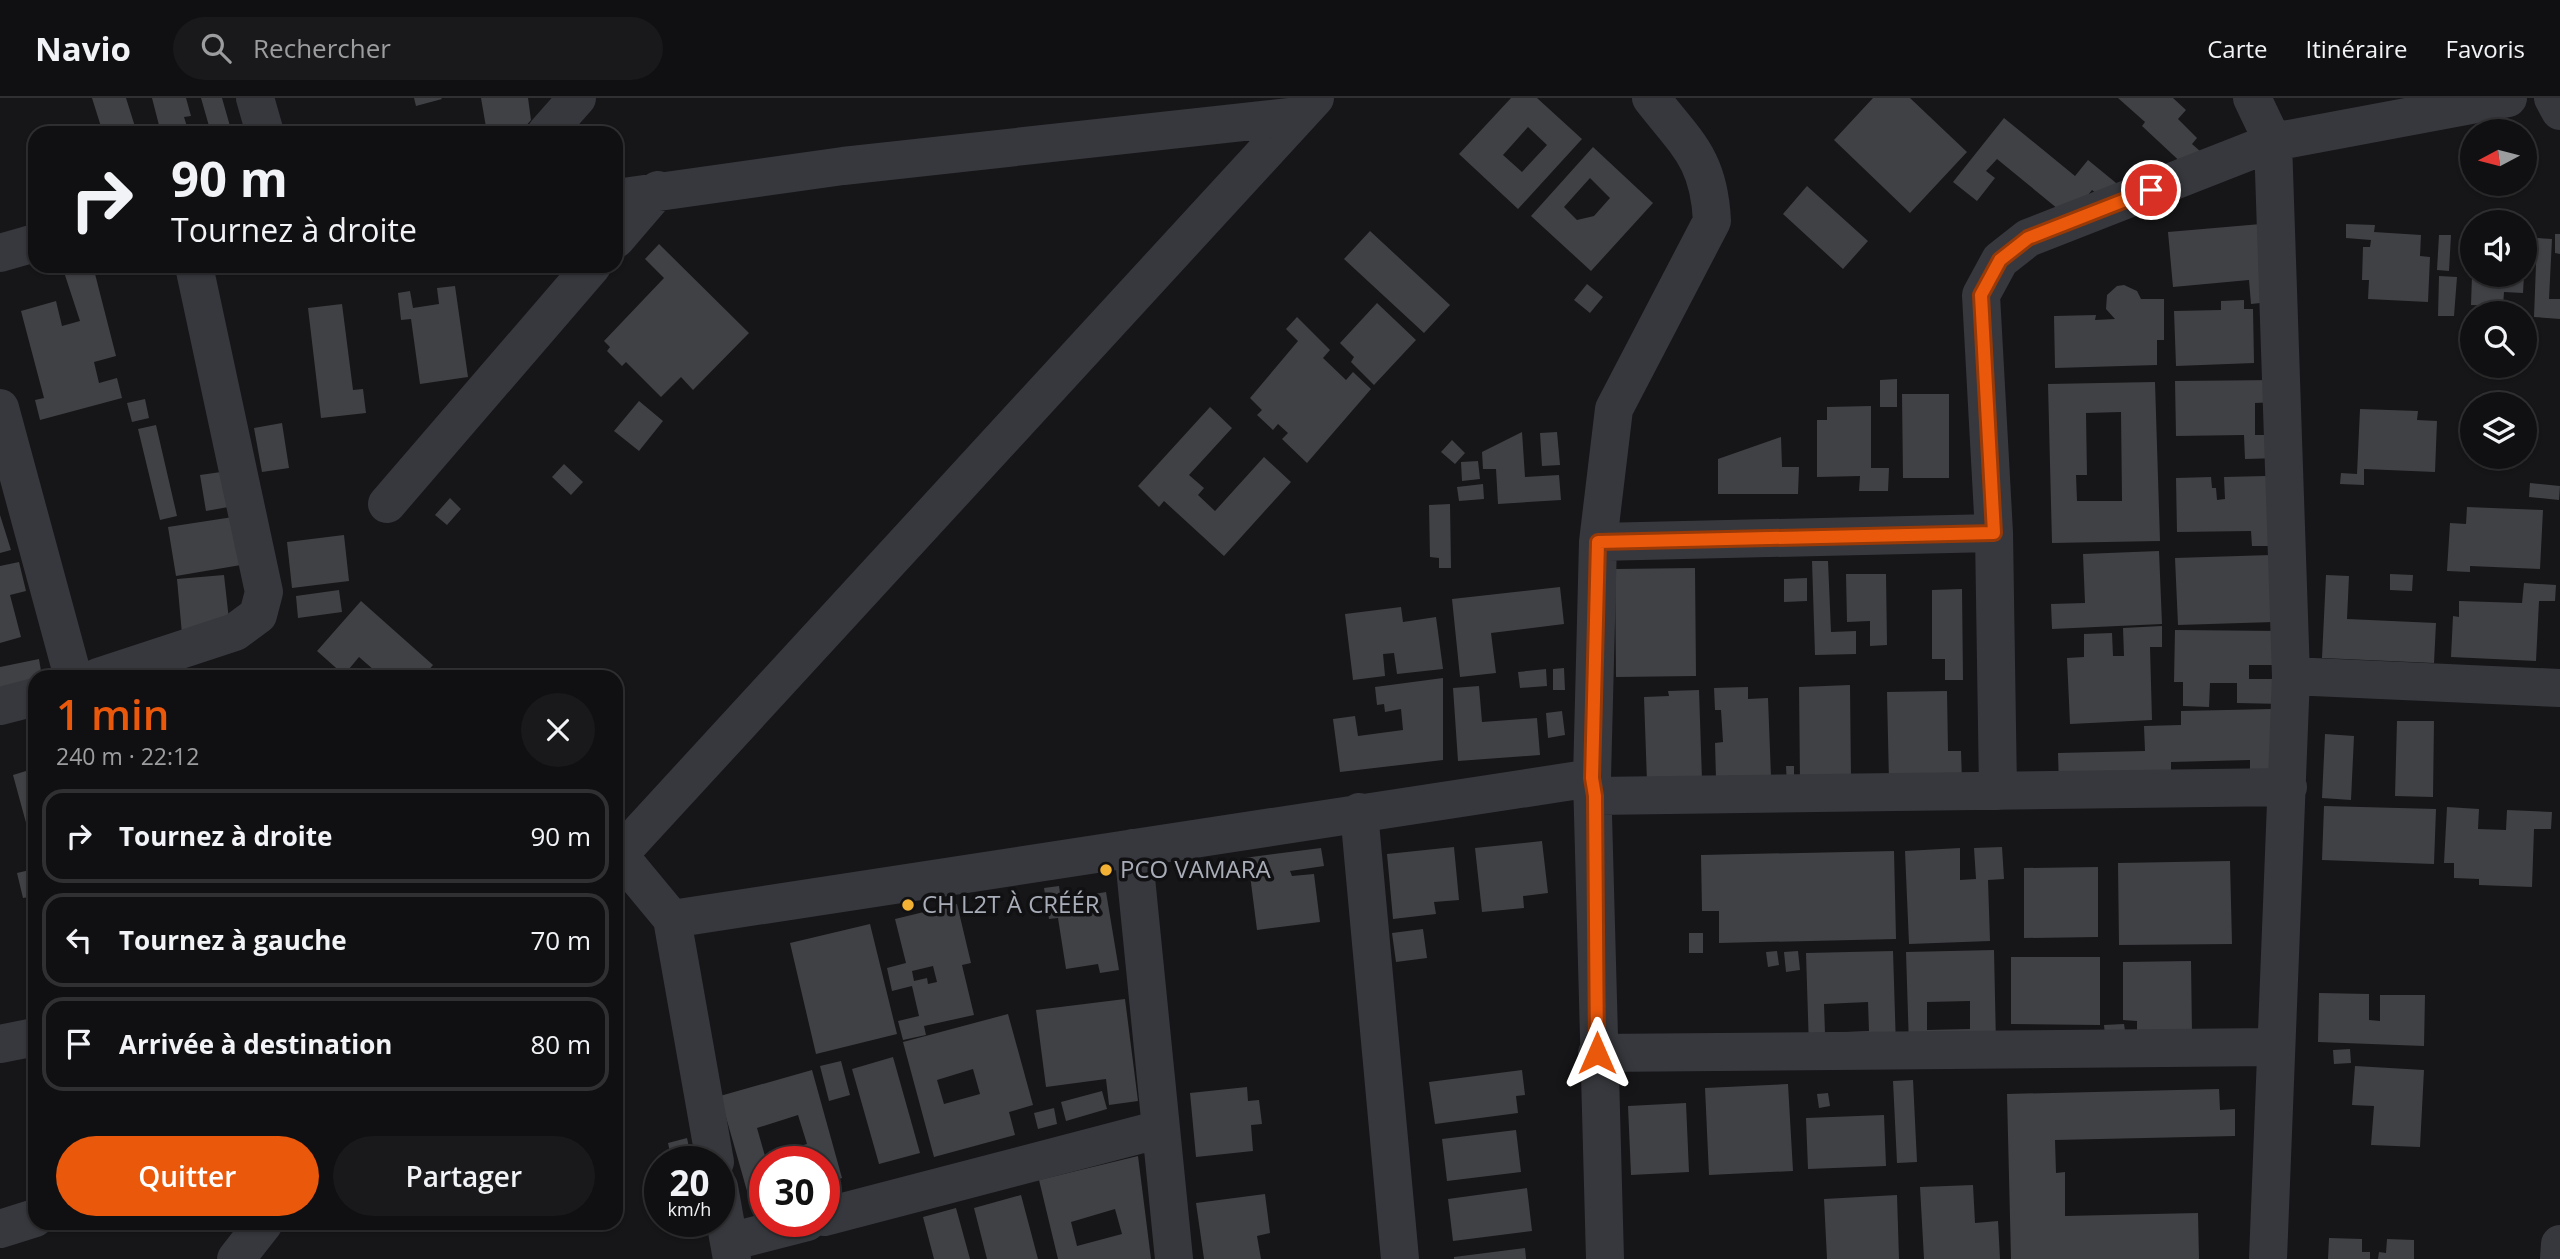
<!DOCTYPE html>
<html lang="fr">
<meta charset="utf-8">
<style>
body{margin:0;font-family:"Open Sans",sans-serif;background:#19191b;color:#f1f3f6;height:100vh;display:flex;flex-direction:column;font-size:26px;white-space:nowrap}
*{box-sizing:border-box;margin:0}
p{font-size:23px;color:#9c9d9f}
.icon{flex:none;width:38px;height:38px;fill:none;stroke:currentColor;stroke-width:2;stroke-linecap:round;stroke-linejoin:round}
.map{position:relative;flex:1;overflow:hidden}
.sheet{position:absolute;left:28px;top:572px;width:595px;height:560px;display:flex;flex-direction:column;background:#101012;border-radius:21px;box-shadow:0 2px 5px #0004,0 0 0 2px #303032}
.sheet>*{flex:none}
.guide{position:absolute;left:28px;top:28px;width:595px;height:147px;border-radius:21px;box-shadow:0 2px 5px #0004,0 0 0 2px #303032;background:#101012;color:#f1f3f6;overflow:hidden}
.needle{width:46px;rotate:263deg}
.buttons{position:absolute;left:2460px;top:21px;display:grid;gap:14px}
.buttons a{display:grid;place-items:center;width:77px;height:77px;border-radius:50%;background:#101012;box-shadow:0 2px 5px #0004,0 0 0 2px #303032;font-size:35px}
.speed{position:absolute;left:644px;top:1048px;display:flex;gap:14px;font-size:35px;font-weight:700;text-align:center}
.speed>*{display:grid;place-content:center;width:91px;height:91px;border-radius:50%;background:#101012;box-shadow:0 2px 5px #0004,0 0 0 2px #303032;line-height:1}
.speed small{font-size:18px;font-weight:400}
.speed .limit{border:10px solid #d22;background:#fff;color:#111}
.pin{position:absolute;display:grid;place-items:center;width:60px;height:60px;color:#fff;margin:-30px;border:4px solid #fff;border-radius:50%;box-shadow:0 2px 7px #0007}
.me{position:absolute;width:77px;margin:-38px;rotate:0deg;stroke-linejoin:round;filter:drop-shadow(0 0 5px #0008)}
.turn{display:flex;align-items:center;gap:24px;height:147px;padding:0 28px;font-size:32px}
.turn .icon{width:91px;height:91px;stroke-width:2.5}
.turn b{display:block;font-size:49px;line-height:60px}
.round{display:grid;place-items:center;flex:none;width:74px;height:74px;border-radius:37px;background:#19191b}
.summary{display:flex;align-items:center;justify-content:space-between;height:119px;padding:0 28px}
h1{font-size:42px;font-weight:600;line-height:52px;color:#ea580c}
.button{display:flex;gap:14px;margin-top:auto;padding:14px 28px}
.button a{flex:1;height:80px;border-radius:42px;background:#ea580c;color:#fff;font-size:28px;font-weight:600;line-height:80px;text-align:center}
.button a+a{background:#19191b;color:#f1f3f6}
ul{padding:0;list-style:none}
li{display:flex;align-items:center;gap:21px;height:94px;margin:0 14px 10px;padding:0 14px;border:4px solid #303032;border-radius:21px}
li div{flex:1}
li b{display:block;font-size:26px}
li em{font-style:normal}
header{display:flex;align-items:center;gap:42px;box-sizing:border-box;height:98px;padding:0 35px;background:#101012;border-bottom:2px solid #303032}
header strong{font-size:33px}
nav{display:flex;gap:38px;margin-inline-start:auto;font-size:24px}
.search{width:490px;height:63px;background:#19191b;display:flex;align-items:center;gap:18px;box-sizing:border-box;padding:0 24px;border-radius:38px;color:#9c9d9f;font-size:26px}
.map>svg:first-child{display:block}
.building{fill:#404145;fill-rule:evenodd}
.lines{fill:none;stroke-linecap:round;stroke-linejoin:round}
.minor{stroke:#37383d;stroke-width:38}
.route-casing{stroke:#983908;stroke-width:18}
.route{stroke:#ea580c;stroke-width:12}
.poi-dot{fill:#f2b134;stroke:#111113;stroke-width:2.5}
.labels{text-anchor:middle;stroke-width:7;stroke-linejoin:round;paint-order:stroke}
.poi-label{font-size:24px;fill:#a8adb8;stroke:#111113;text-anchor:start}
</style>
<header>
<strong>Navio</strong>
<div class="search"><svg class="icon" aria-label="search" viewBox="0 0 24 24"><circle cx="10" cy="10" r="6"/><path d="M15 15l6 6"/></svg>Rechercher</div>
<nav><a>Carte</a><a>Itinéraire</a><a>Favoris</a></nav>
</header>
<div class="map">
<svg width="2560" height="1161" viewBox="0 0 2560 1161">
<rect width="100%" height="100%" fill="#161618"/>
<!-- building -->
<path class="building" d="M92 0H126L137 35H103Z
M152 0H186L191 18 184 19 189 35H161Z
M201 0H222L232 35H211Z
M414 0H441L442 1 416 8Z
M481 0H528L531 22 520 35H487Z
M1511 0H1537L1582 41 1518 111 1459 56ZM1528 29 1547 47 1522 74 1503 57Z
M1873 0H1910L1967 54 1910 115 1834 42Z
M2118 0H2173L2186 12 2178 21 2197 40 2192 46 2201 54 2187 70 2142 28 2145 24Z
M2004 20 2075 78 2088 62 2121 89 2109 105 2092 92 2069 120 1997 61 1986 73 1995 80 1977 103 1953 84Z
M1593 49 1653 105 1591 173 1531 118ZM1590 80 1610 100 1594 118 1577 122 1564 109Z
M1807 88 1868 143 1843 171 1783 116Z
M2261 126 2270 204 2251 206 2249 182 2173 189 2168 134Z
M2346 126 2375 127 2374 134 2421 137 2420 158 2430 159 2428 204 2368 201 2369 182H2362L2363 149H2370L2371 142 2346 140Z
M1370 133 1450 207 1424 235 1344 161Z
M2555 136H2560V156L2555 155Z
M2439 137H2451L2449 173 2437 172Z
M2537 140 2552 141 2549 201H2560V221L2534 219Z
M659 146 749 235 693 292 681 279 661 299 626 264 622 268 607 253 610 249 604 243 664 180 645 161Z
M62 168H93L116 258 94 264 99 285 117 280 122 300 40 322 35 302 44 300 21 213 56 203 62 228 80 223Z
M2472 177H2524L2523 195 2504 194 2503 208 2471 207Z
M2439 178 2457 179 2454 218H2438Z
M1587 186 1603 199 1590 215 1574 202Z
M2124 187 2137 193 2141 201H2164V242H2157V267L2055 270 2054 218 2096 217 2095 222 2115 221 2106 211 2107 197 2117 188Z
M455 188 468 279 420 286 411 221 401 222 398 195 410 193 413 210 439 206 437 190Z
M2244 202V211H2253L2254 265 2176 268 2174 213 2221 212V203Z
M1377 205 1416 242 1374 287 1351 264 1354 259 1340 245Z
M342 206 353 292 363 291 366 315 321 320 308 210Z
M1297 219 1330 252 1323 260 1346 282 1353 274 1371 291 1307 365 1282 341 1288 335 1278 326 1273 332 1257 317 1262 312 1250 300 1298 243 1286 231Z
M1897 281V309H1880V282Z
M2277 282 2278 304 2255 305V337H2280L2281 360 2245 361 2244 337 2176 338 2175 283Z
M2155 284 2160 443 2052 445 2048 286ZM2121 314 2122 403H2077L2076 377H2087L2086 315Z
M1902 296H1949V380H1903Z
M145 301 149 320 132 324 127 305Z
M639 303 663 323 639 353 614 333Z
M1871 308V370H1889L1888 393H1859L1860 378 1817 379V322H1827V309Z
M1210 309 1232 330 1189 377 1204 390 1198 397 1215 413 1264 359 1291 384 1224 458 1164 403 1159 409 1138 388Z
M2360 311 2418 313 2417 322 2437 323 2435 374 2364 371V387L2340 386 2341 375 2357 376Z
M282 325 289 370 262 374 254 330Z
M156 327 177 418 160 422 138 331Z
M1522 334 1525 379 1559 377 1561 402 1498 406 1496 371H1483L1482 354Z
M1557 334 1560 367 1542 368 1540 335Z
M1781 339 1782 369H1799L1798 396H1718V361Z
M1452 342 1465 355 1455 366 1441 354Z
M1478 363 1480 381 1462 383 1461 364Z
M564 366 583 384 571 397 552 379Z
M228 373 234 408 206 413 200 377Z
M2266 378 2282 448H2252L2251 433 2177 434 2176 380 2211 379 2212 390H2216L2217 402 2225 401 2224 379Z
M2530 385 2560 388 2559 402 2529 399Z
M1483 386 1484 401 1459 403 1457 389Z
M450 400 461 411 447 427 435 417Z
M1450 406 1451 470H1439V460L1430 459 1429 407Z
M2467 409 2543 412 2540 471 2470 468V474L2447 473 2450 425 2466 426Z
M0 417 11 452 0 455Z
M233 419 241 467 176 478 168 429Z
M344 437 349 483 292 490 287 444Z
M2159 453 2162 526 2052 531 2051 506 2085 505 2083 456Z
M2271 457 2274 524 2178 527 2175 460Z
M1812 463H1828L1831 534 1856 533V556L1815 557Z
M19 464 26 493 10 497 21 539 0 545V468Z
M1695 470 1696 578 1616 579 1615 471Z
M1846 476H1886L1887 547 1870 548V523L1847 524Z
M2390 476 2413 477 2412 493 2390 492Z
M224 477 230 531 182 536 177 481Z
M2326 477 2349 478 2347 521 2436 525 2434 565 2322 560Z
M1807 480V503L1784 504V481Z
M2524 485 2556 487 2555 503H2539L2536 563 2451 559 2453 518 2459 519V503L2522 505Z
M1560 489 1564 526 1491 535 1496 575 1460 579 1452 501Z
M1962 491 1963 582H1945V561H1932V492Z
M339 492 342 514 298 520 296 498Z
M361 503 433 567 423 579H382L359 559 344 577 317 553Z
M1401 509 1403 524 1436 519 1443 571 1397 576 1394 555 1383 556 1385 578 1353 582 1345 516Z
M2162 528V549H2150L2152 622 2070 626 2067 560 2084 559V536L2112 535 2113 558H2124L2123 530Z
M2175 532 2283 533V567H2249V581H2283V606L2237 605V585H2210L2209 609 2183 608V584H2174Z
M39 561 42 579H35V587L0 594V569Z
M1564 570 1565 592H1553V571Z
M1546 571 1547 588 1520 590 1518 574Z
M299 572 306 579H292Z
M1443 580V662L1340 674 1333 621 1355 618 1358 638 1403 632 1401 611 1385 614 1384 606 1377 607 1375 589Z
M1850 587 1851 681 1800 683 1799 589Z
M1479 588 1482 624 1537 620 1540 657 1458 663 1453 590Z
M1748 589V601L1768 600 1771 679 1716 681 1715 645 1723 644 1721 612H1715L1714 590Z
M1699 592 1702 682 1647 684 1644 599 1669 598 1668 593Z
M1947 593 1948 653H1961L1962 683 1889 684 1887 594Z
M2271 611 2273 681H2250V662L2171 664V686L2059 688 2058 655 2145 653 2144 628 2181 627V613Z
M1562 613 1565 637 1548 640 1546 615Z
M2397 623H2434L2433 699 2395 698Z
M2325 636 2354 638 2351 702 2322 700Z
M1786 668H1794V689H1787Z
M26 673 35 706 34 754 13 677Z
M2324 708 2436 711 2434 766 2322 762Z
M2447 709 2479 711 2478 731 2506 732 2507 712 2552 714 2551 731H2534L2532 789 2479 787V781L2454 780V765H2444Z
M1542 743 1548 795 1523 798 1524 810 1482 814 1475 750Z
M1454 749 1459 802 1434 804 1436 816 1393 821 1387 756Z
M2002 749 2004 781 1988 782 1990 843 1909 846 1905 753 1960 750V782L1976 781 1974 750Z
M1321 750 1324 768 1290 773 1292 778 1314 776 1320 824 1257 832 1250 777H1246L1244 760Z
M1894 753 1896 841 1719 845V813H1702L1701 757Z
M2230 763 2232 846 2119 847 2118 765Z
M2098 769V839L2024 840V770Z
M34 771 35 798 23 800 17 775Z
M1059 788 1061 802 1106 794 1119 872 1100 875 1098 866 1066 871 1058 820 1049 821 1044 790Z
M957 806 971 865 962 867 974 917 924 928 926 937 903 942 898 923 919 918 912 888 892 893 887 870 906 865 895 821ZM933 868 937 884 928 886 927 880 914 883 912 873Z
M870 826 897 936 816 956 790 845Z
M1423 831 1427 860 1396 864 1392 835Z
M1689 835H1703V855H1689Z
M1994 852 1996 946 1909 948 1906 854ZM1970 903V931L1927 932V904Z
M1777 853 1779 867 1768 869 1766 854Z
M1798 853 1800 872 1786 874 1784 854Z
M1893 853 1896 949 1809 950 1806 855ZM1868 904 1869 933 1825 935 1824 906Z
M2011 859H2100V927L2011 926Z
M2191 863 2192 937 2137 938V923L2123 922V864Z
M2319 895 2369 896V922L2380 923V897H2425L2424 948 2318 944Z
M1125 901 1138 1003 1109 1007 1106 981 1046 989 1036 912Z
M1008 916 1033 1007 1009 1014 1015 1037 934 1059 903 944ZM973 971 980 996 944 1006 937 982Z
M2124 926 2127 946 2106 948 2104 927Z
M2350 951 2351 965 2334 966 2333 952Z
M893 959 920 1055 879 1066 852 971Z
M841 963 850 997 829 1003 820 968Z
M2355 968 2424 972 2420 1049 2371 1047 2374 1008 2352 1007Z
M812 972 842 1080 824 1086V1064H765V1103L751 1107 720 998ZM798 1017 807 1046 765 1058 757 1030Z
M1522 972 1525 997 1516 998 1518 1015 1435 1026 1429 984Z
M1913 982 1917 1064 1897 1065 1893 983Z
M1788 986 1793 1073 1709 1077 1705 990Z
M1247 989 1248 1003 1259 1002 1262 1026 1251 1027 1253 1053 1196 1059 1190 995Z
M2219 991 2220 1012 2235 1011V1038L2055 1042 2056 1075 2065 1074V1118L2198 1115 2199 1161H2011L2007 996Z
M1102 993 1107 1011 1066 1023 1061 1004Z
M1828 995 1830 1008 1819 1010 1817 996Z
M1686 1005 1689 1074 1631 1077 1628 1008Z
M1054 1010 1057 1026 1038 1031 1034 1015Z
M1884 1017 1886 1068 1808 1071 1806 1020Z
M1516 1032 1521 1074 1447 1083 1442 1041Z
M687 1040 692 1064H672L668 1045Z
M1138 1058 1151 1161H1058L1039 1082ZM1115 1111 1122 1136 1077 1148 1071 1124Z
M1973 1087 1975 1125 1998 1123 2000 1161H1924L1920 1089Z
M1527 1090 1532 1133 1453 1143 1448 1101Z
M1265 1096 1270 1135 1257 1138 1261 1161H1204L1196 1105Z
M1021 1097 1038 1161H987L974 1110Z
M1897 1097 1899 1161H1827L1824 1101Z
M956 1110 970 1161H934L923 1119Z
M2329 1140 2362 1141V1154H2370V1161H2328Z
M2387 1141 2414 1142V1161H2378L2379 1154 2386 1155Z
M1525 1150 1526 1161H1454V1159Z"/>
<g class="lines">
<!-- minor -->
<path class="minor" d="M255 0 265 35
M2252 0 2273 44 2291 578 2268 1161
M2553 0 2560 13
M546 35 577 0
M616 100 843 68 1298 18
M616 141 658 92
M0 155 35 145
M0 310 73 579
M387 406 592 168
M1598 444 1994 435
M2291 578 2560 590
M98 579 235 534 258 517 264 494 194 168
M0 608 35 599
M1998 693 1994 435 1981 197 2000 162 2028 140 2273 44 2508 0
M1595 698 2288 689
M1359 714 1400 1161
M1133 750 1174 1161
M619 757 672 821 715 1064
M616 760 1315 0
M672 821 1592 680
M0 946 35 939
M1597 955 2274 949
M719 1089 732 1161
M824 1119 1161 1031
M0 1131 35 1120
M729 1144 807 1124
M236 1161 264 1125
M1605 1161 1592 680 1598 444 1614 311 1712 123C1709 61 1687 46 1651 0
M2559 1161 2560 1146"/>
</g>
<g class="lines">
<!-- route casing -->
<g class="route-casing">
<path id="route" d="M1597 955 1595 698 1592 680 1598 444 1994 435 1981 197 2000 162 2028 140 2151 92"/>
</g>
<!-- route -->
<use href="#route" class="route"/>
</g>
<!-- markers -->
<g class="poi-dot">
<circle cx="1106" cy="772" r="7"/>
<circle cx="908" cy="807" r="7"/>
</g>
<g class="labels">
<!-- poi labels -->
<g class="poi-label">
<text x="1120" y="780">PCO VAMARA</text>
<text x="922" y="815">CH L2T À CRÉÉR</text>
</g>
</g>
</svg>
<div class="buttons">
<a><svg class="needle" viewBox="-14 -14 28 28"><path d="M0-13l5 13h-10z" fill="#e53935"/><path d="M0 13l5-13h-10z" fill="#9c9d9f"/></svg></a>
<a><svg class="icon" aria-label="sound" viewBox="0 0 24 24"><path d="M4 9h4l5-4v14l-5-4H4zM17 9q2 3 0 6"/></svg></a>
<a><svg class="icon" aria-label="search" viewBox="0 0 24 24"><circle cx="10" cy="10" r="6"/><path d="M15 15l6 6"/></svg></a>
<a><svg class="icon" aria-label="layers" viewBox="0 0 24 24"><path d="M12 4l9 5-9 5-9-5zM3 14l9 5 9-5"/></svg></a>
</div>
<div class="speed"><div>20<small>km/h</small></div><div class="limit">30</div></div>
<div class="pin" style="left:2151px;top:92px;background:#d93025"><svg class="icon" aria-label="arrive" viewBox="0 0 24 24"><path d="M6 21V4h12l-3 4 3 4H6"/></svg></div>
<svg class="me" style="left:1597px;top:955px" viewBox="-20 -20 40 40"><path d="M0-17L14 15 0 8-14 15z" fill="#ea580c" stroke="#fff" stroke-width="4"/></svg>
<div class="guide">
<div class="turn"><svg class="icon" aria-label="right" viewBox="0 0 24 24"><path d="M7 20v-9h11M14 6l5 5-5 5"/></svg><div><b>90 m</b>Tournez à droite</div></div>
</div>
<section class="sheet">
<div class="summary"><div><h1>1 min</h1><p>240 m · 22:12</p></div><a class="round"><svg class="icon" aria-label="close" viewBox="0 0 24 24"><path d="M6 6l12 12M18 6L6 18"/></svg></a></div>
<ul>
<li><svg class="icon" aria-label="right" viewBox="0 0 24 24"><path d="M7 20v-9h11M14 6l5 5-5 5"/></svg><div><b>Tournez à droite</b></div><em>90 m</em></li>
<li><svg class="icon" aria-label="left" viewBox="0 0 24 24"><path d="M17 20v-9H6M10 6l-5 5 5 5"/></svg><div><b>Tournez à gauche</b></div><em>70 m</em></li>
<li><svg class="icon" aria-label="arrive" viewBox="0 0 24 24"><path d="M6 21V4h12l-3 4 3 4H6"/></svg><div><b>Arrivée à destination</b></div><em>80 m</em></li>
</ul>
<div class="button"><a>Quitter</a><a>Partager</a></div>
</section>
</div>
